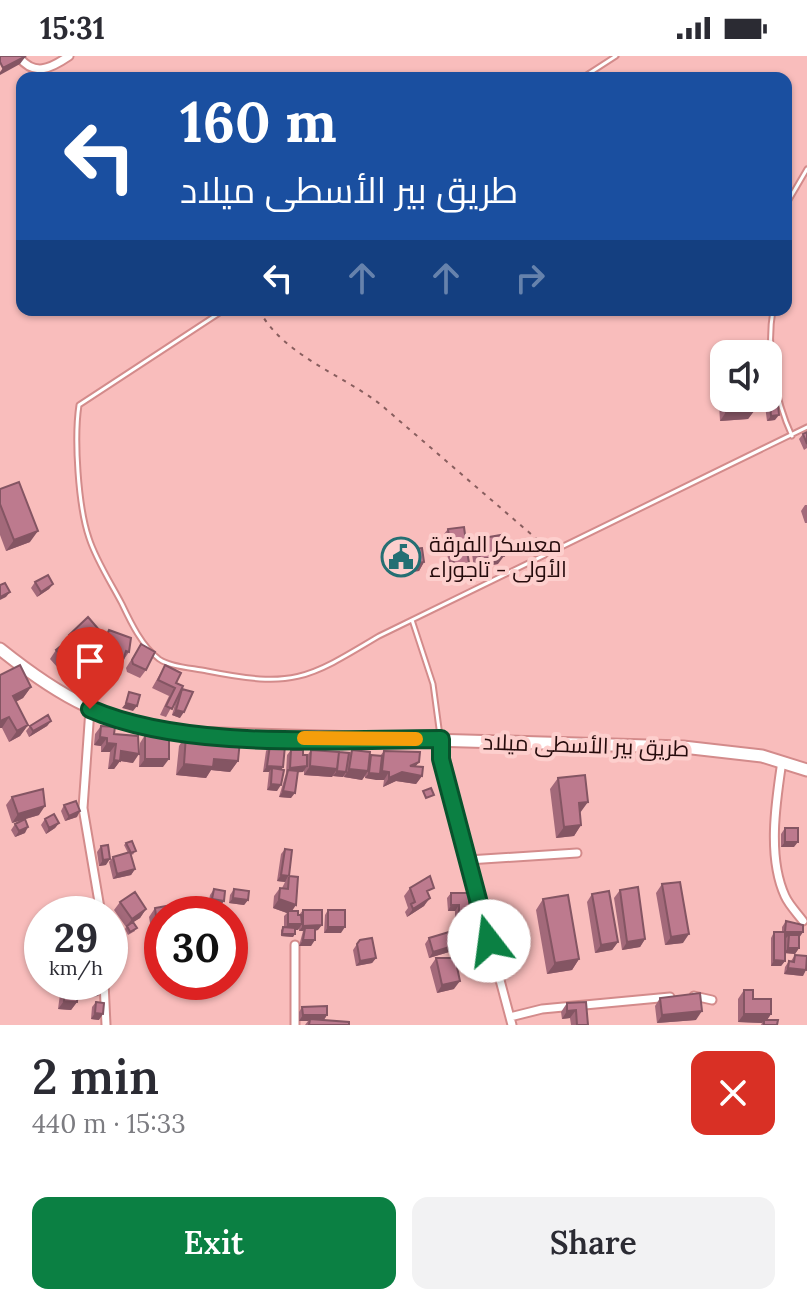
<!DOCTYPE html>
<meta charset="utf-8">
<style>
body{margin:0;font-family:Lora,Cairo,serif;background:#f2f2f3;color:#2b2b33;height:100vh;display:flex;flex-direction:column;font-size:30px;white-space:nowrap}
*{box-sizing:border-box;margin:0}
p{font-size:26px;color:#7c7c81}
.icon{flex:none;width:44px;height:44px;fill:none;stroke:currentColor;stroke-width:2;stroke-linecap:round;stroke-linejoin:round}
.map{position:relative;height:969px;overflow:hidden}
.side{display:flex;flex-direction:column;background:#fff;flex:1}
.side>*{flex:none}
.top-card{position:absolute;left:16px;top:16px;width:776px;height:244px;border-radius:16px;box-shadow:0 2px 6px #0004;background:#1a4fa0;color:#fff;overflow:hidden}
.fabs{position:absolute;left:710px;top:284px;display:grid;gap:16px}
.fabs a{display:grid;place-items:center;width:72px;height:72px;border-radius:16px;background:#fff;box-shadow:0 2px 6px #0004;font-size:40px}
.speed{position:absolute;left:24px;top:840px;display:flex;gap:16px;font-size:40px;font-weight:700;text-align:center}
.speed>*{display:grid;place-content:center;width:104px;height:104px;border-radius:50%;background:#fff;box-shadow:0 2px 6px #0004;line-height:1}
.speed small{font-size:20px;font-weight:400}
.speed .limit{border:12px solid #d22;background:#fff;color:#111}
.pin{position:absolute;display:grid;place-items:center;width:68px;height:68px;color:#fff;margin:-82px -34px;border-radius:50% 50% 50% 0;rotate:-45deg;box-shadow:0 0 8px #0007}
.pin .icon{rotate:45deg}
.me{position:absolute;width:88px;margin:-44px;rotate:345deg;stroke-linejoin:round;filter:drop-shadow(0 0 6px #0008)}
.turn{display:flex;align-items:center;gap:28px;height:168px;padding:0 32px;font-size:36px}
.turn .icon{width:104px;height:104px;stroke-width:2.5}
.turn b{display:block;font-size:56px;line-height:68px}
.lanes{display:flex;align-items:center;height:76px;padding:0 32px;background:#0003;justify-content:center;gap:40px;direction:ltr}
.lanes .off{opacity:.35}
.round{display:grid;place-items:center;flex:none;width:84px;height:84px;border-radius:16px;background:#f2f2f3}
.head{display:flex;align-items:center;justify-content:space-between;height:136px;padding:0 32px}
h1{font-size:48px;font-weight:600;line-height:60px}
.action{display:flex;gap:16px;margin-top:auto;padding:16px 32px}
.action a{flex:1;height:92px;border-radius:16px;background:#0b8043;color:#fff;font-size:32px;font-weight:600;line-height:92px;text-align:center}
.action a+a{background:#f2f2f3;color:#2b2b33}
.status{display:flex;justify-content:space-between;align-items:center;height:56px;padding:0 40px;background:#fff;direction:ltr}
.status svg{height:22px;fill:currentColor}
.map>svg:first-child{display:block}
.lines{fill:none;stroke-linecap:round;stroke-linejoin:round}
.lane-casing{stroke:#d38b8b;stroke-width:7}
.street-casing{stroke:#d38b8b;stroke-width:11}
.primary-casing{stroke:#d38b8b;stroke-width:15}
.path{stroke:#885e5e;stroke-width:2;stroke-dasharray:4 6;stroke-linecap:butt}
.lane{stroke:#fff;stroke-width:3}
.street{stroke:#fff;stroke-width:7}
.primary{stroke:#fff;stroke-width:11}
.wall{fill:#a3697a}
.shaded-wall{fill:#845563}
.building{fill:#bd7a8e;stroke:#845563;stroke-width:2}
.route-casing{stroke:#07532c;stroke-width:20}
.route{stroke:#0b8043;stroke-width:14}
.slow{stroke:#f59e0b;stroke-width:14}
.labels{text-anchor:middle;stroke-width:8;stroke-linejoin:round;paint-order:stroke}
.poi-label{font-size:22px;fill:#250b0c;stroke:#fdcfcd;text-anchor:start}
.street-label{font-size:22px;fill:#250b0c;stroke:#fdcfcd}
</style>
<div class="status"><b>15:31</b><svg viewBox="0 0 49 12"><path d="M0 12V9h3v3zM5 12V6h3v6zM10 12V3h3v9zM15 12V0h3v12zM26 1h20v11H26zM47 4h2v5h-2z"/></svg></div>
<div class="map">
<svg width="807" height="969" viewBox="0 0 807 969">
<rect width="100%" height="100%" fill="#f9bdbc"/>
<g class="lines">
<!-- lane casing -->
<g class="lane-casing">
<path id="lane" d="M582 22 616 0
M786 149 807 113
M224 254 79 349C74 382 78 450 89 482 96 504 111 527 122 548 131 567 142 590 159 603 170 611 193 612 207 615 293 632 306 624 379 580L807 371
M773 254C766 294 775 343 792 380
M412 564 433 628 440 680"/>
</g>
<!-- street casing -->
<g class="street-casing">
<path id="street" d="M18 0C34 21 50 13 69 0
M90 653 83 752 101 858
M441 683V703L512 969
M782 705C776 745 767 801 785 840 789 849 797 857 803 865
M468 804 577 797
M104 926 106 969
M694 940 712 944
M510 961 542 953 670 941
M295 969V889"/>
</g>
<!-- primary casing -->
<g class="primary-casing">
<path id="primary" d="M0 593C65 645 103 664 185 677L683 691 762 700 807 714"/>
</g>
<!-- path -->
<path class="path" d="M259 254C283 299 341 318 380 348L546 491"/>
<!-- lane -->
<use href="#lane" class="lane"/>
<!-- street -->
<use href="#street" class="street"/>
<!-- primary -->
<use href="#primary" class="primary"/>
</g>
<!-- wall -->
<path class="wall" d="M724 324V342H753L754 355 748 363 720 365 718 332Z
M768 327 775 364 767 365 764 342H768Z
M807 376V392L804 394 799 383 803 378Z
M0 433 30 486 6 495 0 479Z
M805 449H807V467H805L801 455Z
M448 473 464 490 469 507 465 512 450 514 447 497 450 493 446 494 444 478Z
M477 483 498 508 474 512 471 491Z
M397 489 413 493 424 506 419 515 394 518 391 498Z
M35 526 53 528 49 533 37 541 31 532Z
M109 574 129 596 116 615 93 607 103 582Z
M69 579 94 584 87 590 89 603 80 611 79 610 66 621 50 603 56 594 64 588Z
M141 588 146 614 140 622 127 616 126 612Z
M165 609 176 627 182 633 180 662 172 659 177 641 166 661 160 659 169 640 152 632Z
M0 619 31 631 23 642 16 646 28 669 20 680 9 686 2 672Z
M51 665 47 670 29 681 26 675 30 670Z
M101 670 114 678 133 707 120 705 114 713H108L110 696H101V690L94 689 95 678Z
M145 679 163 711H139L140 687Z
M186 679 238 705 230 716 211 714 206 722 176 719 179 690Z
M270 689 282 713 277 735 267 734 269 716H263L266 695Z
M291 694 307 700 311 694 349 698 352 694 370 700H380L384 695 416 710 422 720 416 728 396 725 383 731 384 724 365 722V720L362 724 344 721V720L343 721 333 720V719L332 721 304 719V714L303 716H298L291 742 279 741 286 717 287 699Z
M558 722 580 757 581 769 574 780 556 782 550 733Z
M12 741 39 759 12 767 6 749Z
M64 749 77 761 65 765 61 755Z
M45 763 59 767 55 772 46 778 41 769Z
M15 768 25 777 15 781 11 774Z
M785 772 794 791H781V778Z
M126 787 134 798 131 799 135 813 131 819 113 823 109 806 113 801 128 797 124 789Z
M101 790 106 809 99 810 97 796Z
M285 793 292 855 299 859 303 854 318 874 315 875 311 890H299L303 875H299V871L298 874H295L293 881 281 880V874L284 871V860L287 857 273 852 274 840 280 832H282L285 826 277 825 281 798Z
M662 828 683 887 665 889 656 837Z
M410 832 429 840 424 850 407 861 405 856 408 852 404 840Z
M214 833 224 845 220 850 208 849 210 839Z
M234 833 248 844 244 849 229 847 230 839Z
M620 834 645 883 640 891 622 894 614 842Z
M451 837 469 858 465 864H455V855H448L447 842Z
M592 838 618 886 612 894 595 897 587 846Z
M543 843 579 903 572 914 547 918 536 854Z
M120 846 146 853 140 862 133 866 135 875 128 879 125 873 126 871 114 854Z
M186 846 198 853 195 858H162V883L153 884 149 861 155 852 173 855 183 854 182 852Z
M328 854 341 877H324L325 859Z
M786 865 803 876 799 881V892L795 898 785 897V905L781 910H771V882L774 876H782V871Z
M429 882 453 890 449 896 429 902 425 888Z
M357 888 376 902 372 907 356 910 353 894Z
M795 899 803 920 784 918 785 911 789 905H791Z
M436 902 454 933 437 937 430 911Z
M67 926H102L98 940 78 941 77 946 71 954 58 953 60 938 66 930Z
M744 934 771 958 767 964 777 969H761L762 967 738 966V943Z
M660 942 696 964 657 967 655 950Z
M96 946 99 964 91 963 92 951Z
M586 946 588 969H571L570 962 562 963 561 956 567 947Z
M302 951 327 959 324 964 349 969H305L308 965H299V956Z"/>
<!-- shaded-wall -->
<path class="shaded-wall" d="M26 0 20 8 0 19V16L3 12Z
M754 355 748 363 720 365 726 356Z
M779 359 775 364 767 365 771 360Z
M38 475 30 486 6 495 14 484Z
M466 486 462 492H451L450 493 446 494 450 488Z
M504 500 498 508 474 512 480 503Z
M424 506 419 515 394 518 400 510Z
M469 507 465 512 450 514 454 509Z
M53 528 49 533 37 541 41 536Z
M10 536 6 541 0 544V541Z
M100 575 94 584 75 601 80 592Z
M99 598 122 607 116 615 93 607Z
M84 603 78 611 66 621 72 613Z
M31 631 23 642 5 651 13 640Z
M126 647 137 650 133 655 122 652Z
M176 654 184 656 180 662 172 659Z
M9 661 2 672H0V665Z
M51 665 47 670 29 681 33 675Z
M28 669 20 680 9 686 17 675Z
M100 681 107 682 101 690 94 689Z
M107 687 116 688 110 696H101Z
M121 695 139 698 133 707 115 704Z
M145 703H169L163 711H139Z
M214 703 238 705 230 716 211 714 206 722 176 719 184 708Z
M114 704 120 705 114 713H108Z
M419 706 413 714 422 720 416 728 396 725 383 731 389 722Z
M267 710 283 711 279 717 272 712 269 716H263Z
M307 710 303 716 287 717 290 712Z
M310 710 337 713 332 721 304 719Z
M349 713 368 715 362 724 344 721Z
M337 715 346 716 343 721 333 720Z
M382 715 389 716 384 724H376Z
M369 717 380 718 376 724 365 722Z
M271 728 281 729 277 735 267 734Z
M283 735 295 737 291 742 279 741Z
M588 746 580 757 579 747Z
M45 750 39 759 12 767 18 758Z
M80 755 77 761 65 765 69 760Z
M59 767 55 772 46 778 49 772Z
M581 769 574 780 556 782 564 771Z
M28 771 25 777 15 781 19 775Z
M785 786H798L794 791H781Z
M110 803 106 809 99 810 103 804Z
M135 813 131 819 113 823 117 818Z
M281 819 288 820 285 826 277 825Z
M233 842 248 844 244 849 229 847Z
M430 842 424 850 407 861 413 853Z
M212 843 224 845 220 850 208 849Z
M279 843 296 849 290 858 288 855 287 857 273 852Z
M451 849H459L455 855H448Z
M146 853 140 862 126 871 132 863Z
M198 853 195 858H186L188 855Z
M459 858H469L465 864H455Z
M288 868H302L298 874H284Z
M322 869 318 874 304 875 305 872 303 875H299L303 870Z
M328 871H345L341 877H324Z
M158 876H162V883L153 884Z
M785 876H803L799 882 789 879 786 882H782Z
M282 878H295L293 881 281 880Z
M689 878 683 887 665 889 671 881Z
M645 883 640 891 622 894 627 886Z
M303 884H315L311 890H299Z
M618 886 612 894 595 897 601 889Z
M453 890 449 896 429 902 433 896Z
M788 892H799L795 898 784 897Z
M376 902 372 907 356 910 360 905Z
M579 903 572 914 547 918 555 907Z
M774 904 785 905 781 910H771Z
M788 912 806 914 803 920 784 918Z
M460 925 454 933 437 937 442 929Z
M103 932 98 940 73 942 78 933Z
M64 945 77 946 71 954 58 953Z
M576 954 570 962 562 963 567 955Z
M702 955 696 964 657 967 662 959Z
M95 957 103 958 99 964 91 963Z
M744 958H771L765 967 764 964 762 967 738 966Z
M303 959H327L323 965 310 963 308 965H299Z"/>
<!-- building -->
<path class="building" d="M0 0H26L3 12 0 6Z
M776 326 779 359 771 360 768 327Z
M725 342H753L754 355 726 356Z
M807 376V388L803 378Z
M19 426 38 475 14 484 0 448V433Z
M464 471 466 486 450 488 448 473Z
M501 479 504 500 480 503 477 483Z
M412 487 413 493 422 492 424 506 400 510 397 489Z
M466 489 469 507 454 509 451 492Z
M48 519 53 528 41 536 35 526Z
M5 527 10 536 0 541V529Z
M88 561 100 575 80 592 69 579Z
M109 574 131 582 129 596 126 595 122 607 99 598Z
M67 585 84 603 72 613 56 594Z
M141 588 155 596 146 614 133 608 132 604Z
M87 590 93 598 84 605 83 604 84 603 78 596Z
M20 609 31 631 13 640 28 669 17 675 9 661 0 665V619Z
M165 609 181 617 176 627 183 630 172 653 166 650 175 632 158 624Z
M182 633 193 636 184 656 176 654Z
M129 636 140 639 137 650 126 647Z
M48 659 51 665 33 675 30 670Z
M101 670 115 671 114 678 138 680 139 698 121 695 120 705 114 704 116 688 107 687V682L100 681Z
M145 679 169 680V703H145Z
M186 679 240 684 238 705 214 703 213 711 184 708Z
M270 689 285 690 283 711 267 710Z
M291 694H303V699H307V710L290 712Z
M311 694 339 696 337 713 310 710Z
M352 694 370 696 368 715 349 713Z
M384 695 420 696 419 706 410 710 423 711 422 720 402 716 389 722V716L382 715Z
M339 696 349 697 346 716 337 715Z
M371 699 382 700 380 718 369 717Z
M272 712 284 714 281 729 271 728Z
M288 714 298 715 295 737 283 735Z
M585 719 588 746 579 747 581 769 564 771 558 722Z
M431 732 434 739 426 742 423 735Z
M43 733 45 750 18 758 12 741Z
M76 745 80 755 69 760 64 749Z
M54 758 59 767 49 772 45 763Z
M25 763 28 771 19 775 15 768Z
M785 772H798V786H785Z
M132 785 136 795 131 797 126 787Z
M108 789 110 803 103 804 101 790Z
M285 793 292 794 289 820 281 819Z
M130 796 135 813 117 818 113 801Z
M289 820 298 821 296 849 279 843 280 832 288 833Z
M430 820 434 832 427 835 430 842 413 853 411 848 415 846 410 832Z
M680 826 689 878 671 881 662 828Z
M638 831 645 883 627 886 620 834Z
M214 833 225 835 224 845 212 843Z
M234 833 249 835 248 844 233 842Z
M609 835 618 886 601 889 592 838Z
M135 836 146 853 132 863 120 846Z
M451 837H469V858H459V849H451Z
M568 839 579 903 555 907 543 843Z
M196 844 198 853 188 855 186 846Z
M92 849V858H61L60 851Z
M172 849 173 855 183 854 184 858H162V876H158L155 852Z
M303 854H322V869L303 870Z
M328 854H345V871H328Z
M288 855H298V859H301L302 868H288Z
M786 865 803 869V876H785V905L774 904V876H785Z
M133 866 137 872 130 876 127 870Z
M283 871 295 872V878H282Z
M305 872H315V884H303Z
M449 876 453 890 433 896 429 882Z
M789 879H799V892H788Z
M372 882 376 902 360 905 357 888 360 884Z
M795 899 807 900 806 914 788 912 789 905 794 906Z
M436 902H455L460 925 442 929Z
M72 926H102L103 932 78 933 77 946 64 945 65 929 71 930Z
M744 934H753V943H771V958H744Z
M700 937 702 955 662 959 660 942Z
M96 946 104 947 103 958 95 957Z
M586 946 588 969H577L576 954 567 955V947Z
M327 950V959H303L302 951Z
M310 963 349 966V969H309Z
M764 964H778L777 969H764Z"/>
<g class="lines">
<!-- route casing -->
<g class="route-casing">
<path id="route" d="M90 653C186 695 336 683 441 683V703L489 885"/>
</g>
<!-- route -->
<use href="#route" class="route"/>
<!-- slow -->
<path class="slow" d="M304 682 416 683"/>
</g>
<!-- icons -->
<defs>
<g id="civic-ring" transform="scale(2)"><circle r="9.5" fill="#fdcfcd" stroke="#246f73" stroke-width="1.5"/><path d="M-.6-6.5H3V-4.5H.6V-3L4-1V1h2V6H-6V1h2V-1L-.6-3ZM-1.2 2.5V6h2.4V2.5Z" fill="#246f73"/></g>
</defs>
<g fill-rule="evenodd">
<use href="#civic-ring" x="401" y="501"/>
</g>
<g class="labels">
<!-- poi labels -->
<g class="poi-label">
<text x="429" y="496">معسكر الفرقة<tspan x="429" dy="25">الأولى - تاجوراء</tspan></text>
</g>
<!-- street labels -->
<g class="street-label">
<text transform="translate(586 689) rotate(2)" y="8">طريق بير الأسطى ميلاد</text>
</g>
</g>
</svg>
<div class="fabs">
<a><svg class="icon" aria-label="sound" viewBox="0 0 24 24"><path d="M4 9h4l5-4v14l-5-4H4zM17 9q2 3 0 6"/></svg></a>
</div>
<div class="speed"><div>29<small>km/h</small></div><div class="limit">30</div></div>
<div class="pin" style="left:90px;top:653px;background:#d93025"><svg class="icon" aria-label="arrive" viewBox="0 0 24 24"><path d="M6 21V4h12l-3 4 3 4H6"/></svg></div>
<svg class="me" style="left:489px;top:885px" viewBox="-20 -20 40 40"><circle r="19" fill="#fff"/><path d="M0-13L10 11 0 6-10 11z" fill="#0b8043"/></svg>
<div class="top-card">
<div class="turn"><svg class="icon" aria-label="left" viewBox="0 0 24 24"><path d="M17 20v-9H6M10 6l-5 5 5 5"/></svg><div><b>160 m</b>طريق بير الأسطى ميلاد</div></div>
<div class="lanes"><svg class="icon" aria-label="left" viewBox="0 0 24 24"><path d="M17 20v-9H6M10 6l-5 5 5 5"/></svg><svg class="icon off" aria-label="ahead" viewBox="0 0 24 24"><path d="M12 20V5M6 11l6-6 6 6"/></svg><svg class="icon off" aria-label="ahead" viewBox="0 0 24 24"><path d="M12 20V5M6 11l6-6 6 6"/></svg><svg class="icon off" aria-label="right" viewBox="0 0 24 24"><path d="M7 20v-9h11M14 6l5 5-5 5"/></svg></div>
</div>
</div>
<section class="side">
<div class="head"><div><h1>2 min</h1><p>440 m · 15:33</p></div><a class="round" style="background:#d93025;color:#fff"><svg class="icon" aria-label="close" viewBox="0 0 24 24"><path d="M6 6l12 12M18 6L6 18"/></svg></a></div>
<div class="action"><a>Exit</a><a>Share</a></div>
</section>
